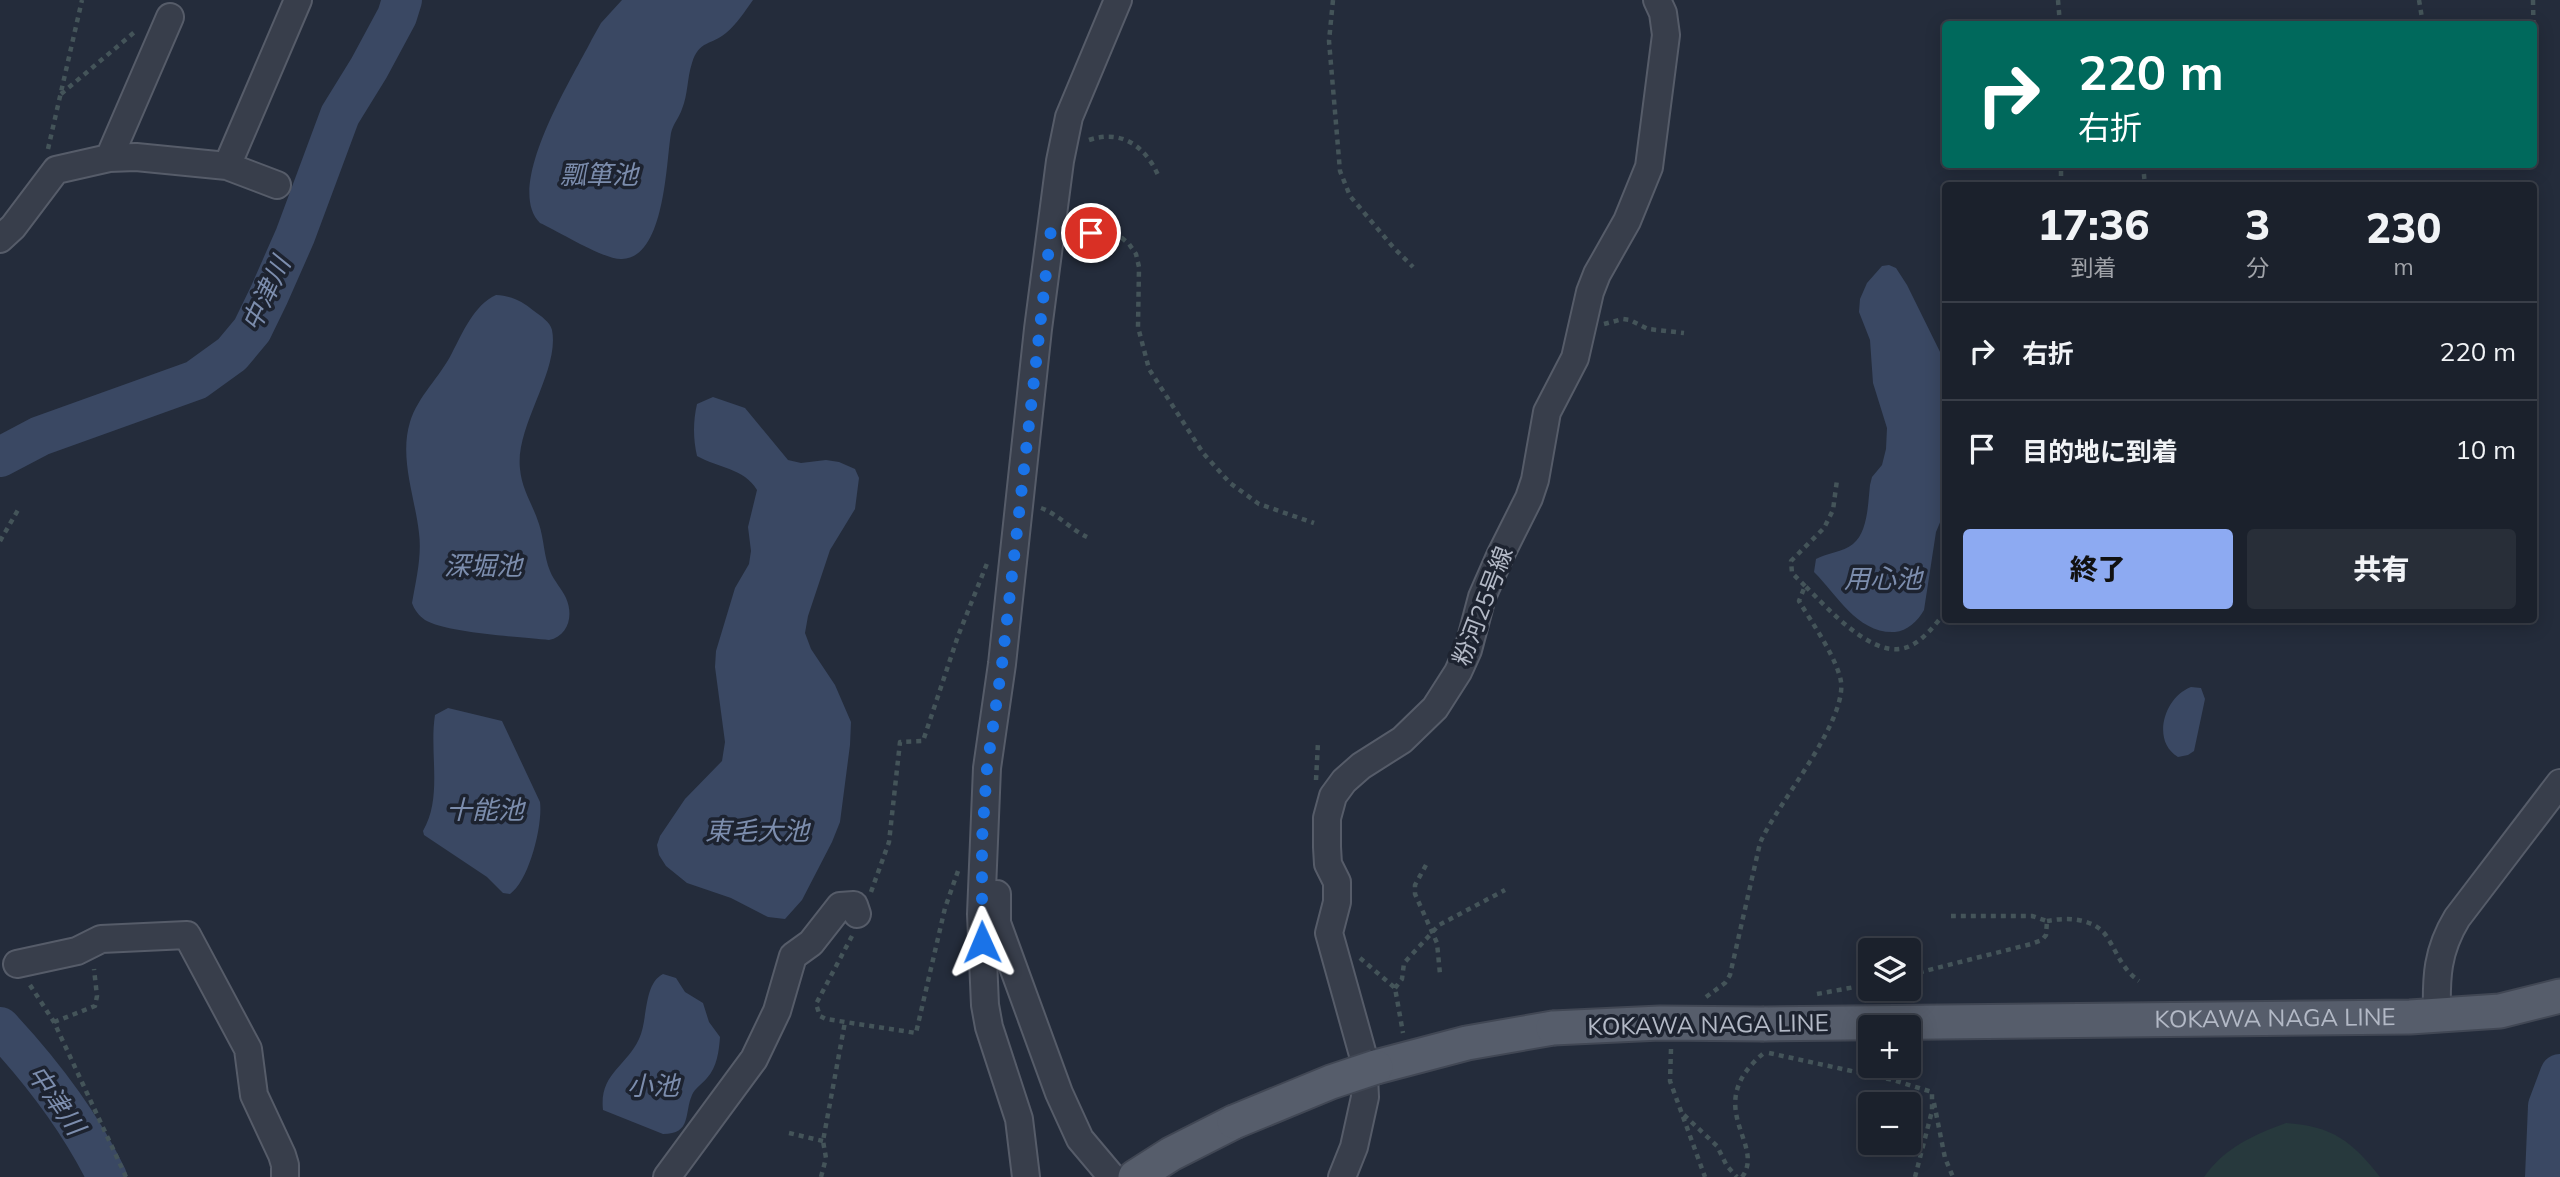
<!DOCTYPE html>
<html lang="ja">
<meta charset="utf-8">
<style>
body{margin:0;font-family:Mulish,"Noto Sans JP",sans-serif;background:#282e38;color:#f1f3f6;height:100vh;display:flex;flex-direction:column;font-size:26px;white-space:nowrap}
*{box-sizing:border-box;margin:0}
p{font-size:23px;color:#a0a3a9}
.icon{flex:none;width:38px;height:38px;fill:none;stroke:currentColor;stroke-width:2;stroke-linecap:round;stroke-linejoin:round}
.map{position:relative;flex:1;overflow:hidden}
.drawer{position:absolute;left:1942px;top:182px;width:595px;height:441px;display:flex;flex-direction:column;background:#1b212c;border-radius:7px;box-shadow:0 4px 18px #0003,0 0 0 2px #393e48}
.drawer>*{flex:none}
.banner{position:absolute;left:1942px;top:21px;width:595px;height:147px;border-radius:7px;box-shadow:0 4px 18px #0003,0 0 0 2px #393e48;background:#00695c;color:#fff;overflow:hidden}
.buttons{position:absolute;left:1858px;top:938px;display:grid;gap:14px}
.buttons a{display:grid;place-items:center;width:63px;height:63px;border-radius:7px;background:#1b212c;box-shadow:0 4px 18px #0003,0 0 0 2px #393e48;font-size:35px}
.pin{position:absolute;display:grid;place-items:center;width:60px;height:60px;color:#fff;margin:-30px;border:4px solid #fff;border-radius:50%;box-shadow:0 2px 7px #0007}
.me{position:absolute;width:77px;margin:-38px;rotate:359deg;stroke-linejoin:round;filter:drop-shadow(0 0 5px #0008)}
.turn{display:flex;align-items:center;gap:24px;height:147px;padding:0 21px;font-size:32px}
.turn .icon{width:91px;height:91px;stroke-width:2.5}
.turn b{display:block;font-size:49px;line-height:60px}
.eta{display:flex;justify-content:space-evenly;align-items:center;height:119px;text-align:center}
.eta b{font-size:42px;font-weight:800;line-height:49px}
.button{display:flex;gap:14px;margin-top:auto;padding:14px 21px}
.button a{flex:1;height:80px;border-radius:7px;background:#8daaf2;color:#111;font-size:28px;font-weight:800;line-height:80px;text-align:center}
.button a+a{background:#282e38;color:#f1f3f6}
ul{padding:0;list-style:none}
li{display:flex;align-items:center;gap:21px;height:98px;padding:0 21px;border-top:2px solid #393e48}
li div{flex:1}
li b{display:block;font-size:26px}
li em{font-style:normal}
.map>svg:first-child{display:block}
.green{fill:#27393d}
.water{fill:#3a4863}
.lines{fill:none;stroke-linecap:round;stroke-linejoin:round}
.river{stroke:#3a4863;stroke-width:40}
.minor-casing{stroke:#565c69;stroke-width:30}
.major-casing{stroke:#414754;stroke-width:37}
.path{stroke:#445459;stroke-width:4.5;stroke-dasharray:5 5;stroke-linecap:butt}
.minor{stroke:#383e4b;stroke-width:26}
.major{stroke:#565d6b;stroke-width:33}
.major-bridge-casing{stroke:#414754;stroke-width:37;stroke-linecap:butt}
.major-bridge{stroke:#565d6b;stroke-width:33}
.route{stroke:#1a73e8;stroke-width:12;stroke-dasharray:0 21.6}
.labels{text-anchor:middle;stroke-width:7;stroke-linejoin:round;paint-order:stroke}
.street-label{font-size:24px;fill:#b3b9c6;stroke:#1d2330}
.water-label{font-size:26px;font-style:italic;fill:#7c8dad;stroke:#1d2330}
</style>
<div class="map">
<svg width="2560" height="1177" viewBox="0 0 2560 1177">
<rect width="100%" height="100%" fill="#242c3b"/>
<!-- green -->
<path class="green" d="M2286 1123C2332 1126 2352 1141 2380 1177H2204C2225 1147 2254 1135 2286 1123Z"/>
<!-- water -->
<path class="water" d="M622 0H753C745 11 737 24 726 33 712 45 699 40 692 63 687 78 688 95 682 109 679 118 673 124 671 133 666 163 665 258 622 259 604 260 558 231 540 223 503 187 573 77 592 39L601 23Z
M1889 265 1896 268 1907 285 1946 364V508L1936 532 1924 610C1918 621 1907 631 1895 632 1858 634 1837 595 1814 572L1816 559C1827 553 1843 552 1853 544 1868 532 1868 503 1870 485L1872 477 1882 465 1886 449 1887 428 1873 383 1870 340 1859 312 1860 299 1867 283 1882 266Z
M496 295C512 296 522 301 534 311 541 316 550 322 552 330 560 371 515 426 520 469 522 490 533 505 539 524 544 539 544 557 550 571 554 581 562 589 566 598 574 616 568 636 549 640 521 637 446 633 425 620 419 616 414 609 412 603 416 580 422 556 419 533 415 497 399 458 410 422 418 396 440 377 452 353 463 332 474 305 496 295Z
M713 397 745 408 788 460 801 463 826 460 839 462 855 469 859 478 855 509 830 550 808 616 805 633 811 649 835 685 851 722 850 745 840 822 832 842 802 900 785 919 768 917 731 898 687 883 666 866 659 855 657 845 660 836 685 799 722 761 725 742 715 667 716 651 735 588 749 564 751 551 748 527 757 490C744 468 718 468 697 456 693 439 693 421 697 404Z
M2191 687 2201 688 2205 699 2194 751 2188 755 2178 757C2151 741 2164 697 2191 687Z
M448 708 502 721 540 802C543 825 529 881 510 894L503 893 487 877 424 835 423 831C443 797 429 753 435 715Z
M663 974 676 978 685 992 703 1003 709 1022 720 1037C719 1051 717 1067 707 1078 702 1084 695 1088 692 1095 684 1113 692 1134 663 1134L603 1110C599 1074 626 1067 639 1039 648 1021 643 984 663 974Z"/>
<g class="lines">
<!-- river -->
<path class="river" d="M0 457 40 436 196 380 232 354 252 330 269 295 295 236 340 115 369 68 397 16 402 0
M0 1027C42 1072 80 1122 107 1177
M2545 1177 2548 1106 2560 1074"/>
<!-- minor casing -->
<g class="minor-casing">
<path id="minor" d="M109 158 170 17
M227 166 277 185
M0 239 13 227 56 170 109 158 136 157 227 166 298 0
M997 894V923L1059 1093 1080 1139 1112 1177
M17 964 77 951 101 939 187 935 248 1049 254 1095 282 1155 285 1165V1177
M2437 1015C2436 977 2437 951 2457 918L2560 783
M667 1177 754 1059 777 1011 793 956 811 943 840 906 854 905 857 914
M1026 1177 1019 1119 989 1027 985 1005 981 914 987 768 1002 664 1038 329 1060 161 1069 117 1118 0
M1342 1177 1354 1147 1365 1097 1363 1055 1329 933 1337 902V882L1328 864 1327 847V818L1333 796 1344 781 1361 766 1402 740 1435 708 1458 672 1468 650 1482 597 1500 556 1529 498 1535 480 1547 412 1575 358 1590 292 1597 274 1627 221 1649 167 1666 35 1663 13 1657 0"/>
</g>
<!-- major casing -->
<g class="major-casing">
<g id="major">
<path id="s1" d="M1764 1024 2410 1017 2500 1011 2560 996"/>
<path d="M1376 1067 1467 1043 1553 1028"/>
<path d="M1135 1177 1171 1154 1234 1122"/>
</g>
</g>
<!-- path -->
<path class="path" d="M1333 0 1329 41 1340 171 1350 196 1393 247 1413 267
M2058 0 2060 24
M2419 0 2423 24
M2533 0 2534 54
M2276 24 2280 21
M61 94 137 30
M1089 140C1121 129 1145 146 1158 175
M48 149 82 0
M2143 164 2145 186
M2061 186V164
M1072 231 1122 238 1129 244 1136 254 1139 267 1138 327 1149 369 1203 453 1230 483 1259 504 1314 523
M1604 324 1623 319 1630 320 1648 329 1684 333
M1041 508C1058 514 1070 529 1087 537
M0 541 18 510
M1805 586 1792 573 1791 561 1824 528 1833 510 1837 480
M1316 780 1318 742
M1426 865 1415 885V894L1437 943 1440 974
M871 892 889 842 900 742 923 741 958 636 988 561
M2047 921C2067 917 2095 918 2107 937 2118 954 2122 969 2139 981
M852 936 816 1004 820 1016 826 1019 916 1033 945 908 958 871
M1360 958 1395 988 1403 1033
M1909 975 2031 944 2042 940 2046 935 2047 921 2032 916H1951
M30 985 54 1022 126 1177
M1395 988 1402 979 1404 963 1439 925 1505 890
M1817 994 1871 984
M1706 997 1725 983 1730 975 1760 843C1777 803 1852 717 1840 677 1833 652 1812 623 1799 601L1805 586C1828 608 1875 663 1910 646 1925 639 1935 624 1946 612
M54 1022 95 1006 97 996 94 969
M1671 1049 1670 1081 1705 1177
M1769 1053 1893 1080 1932 1092V1111L1915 1177
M1934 1103 1945 1158 1953 1177
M1684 1115 1717 1146 1727 1166 1737 1177
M789 1133 823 1141
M821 1177 826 1158 823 1141 845 1022
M1742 1177C1767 1144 1699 1106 1765 1052"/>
<!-- minor -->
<use href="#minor" class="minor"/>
<!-- major -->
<use href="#major" class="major"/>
<!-- major-bridge casing -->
<g class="major-bridge-casing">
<path id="major-bridge" d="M1553 1028 1660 1023 1764 1024
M1234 1122 1331 1082 1376 1067"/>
</g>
<!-- major-bridge -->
<use href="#major-bridge" class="major-bridge"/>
</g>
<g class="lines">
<!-- route -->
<path class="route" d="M982 942V839L987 768 1002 664 1051 229 1091 233"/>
</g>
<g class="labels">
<!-- street labels -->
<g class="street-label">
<text transform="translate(1483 606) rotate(-69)" y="8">粉河25号線</text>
<text dy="8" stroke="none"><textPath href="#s1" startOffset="511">KOKAWA NAGA LINE</textPath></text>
<text transform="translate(1708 1025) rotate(-1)" y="8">KOKAWA NAGA LINE</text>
</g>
<!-- water labels -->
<g class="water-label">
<text x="599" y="184">瓢箪池</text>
<text transform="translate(266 294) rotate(-65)" y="9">中津川</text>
<text x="483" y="575">深堀池</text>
<text x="1883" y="588">用心池</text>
<text x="485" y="819">十能池</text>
<text x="757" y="840">東毛大池</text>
<text x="653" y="1095">小池</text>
<text transform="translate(56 1100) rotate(55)" y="9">中津川</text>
</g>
</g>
</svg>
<div class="buttons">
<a><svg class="icon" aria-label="layers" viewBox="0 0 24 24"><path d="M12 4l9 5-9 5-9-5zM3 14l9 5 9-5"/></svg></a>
<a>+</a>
<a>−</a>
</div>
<div class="pin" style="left:1091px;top:233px;background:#d93025"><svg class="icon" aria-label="arrive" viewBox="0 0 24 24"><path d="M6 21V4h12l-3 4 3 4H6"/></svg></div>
<svg class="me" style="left:982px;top:942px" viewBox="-20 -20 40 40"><path d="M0-17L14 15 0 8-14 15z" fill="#1a73e8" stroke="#fff" stroke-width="4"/></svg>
<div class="banner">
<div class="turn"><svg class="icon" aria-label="right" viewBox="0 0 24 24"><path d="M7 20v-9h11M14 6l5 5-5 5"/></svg><div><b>220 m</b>右折</div></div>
</div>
<section class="drawer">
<div class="eta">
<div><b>17:36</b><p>到着</p></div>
<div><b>3</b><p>分</p></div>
<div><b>230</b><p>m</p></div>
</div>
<ul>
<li><svg class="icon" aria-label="right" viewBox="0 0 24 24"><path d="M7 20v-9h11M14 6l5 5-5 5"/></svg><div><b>右折</b></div><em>220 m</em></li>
<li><svg class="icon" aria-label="arrive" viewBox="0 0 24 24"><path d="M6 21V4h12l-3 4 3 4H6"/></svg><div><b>目的地に到着</b></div><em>10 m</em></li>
</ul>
<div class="button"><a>終了</a><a>共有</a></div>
</section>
</div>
